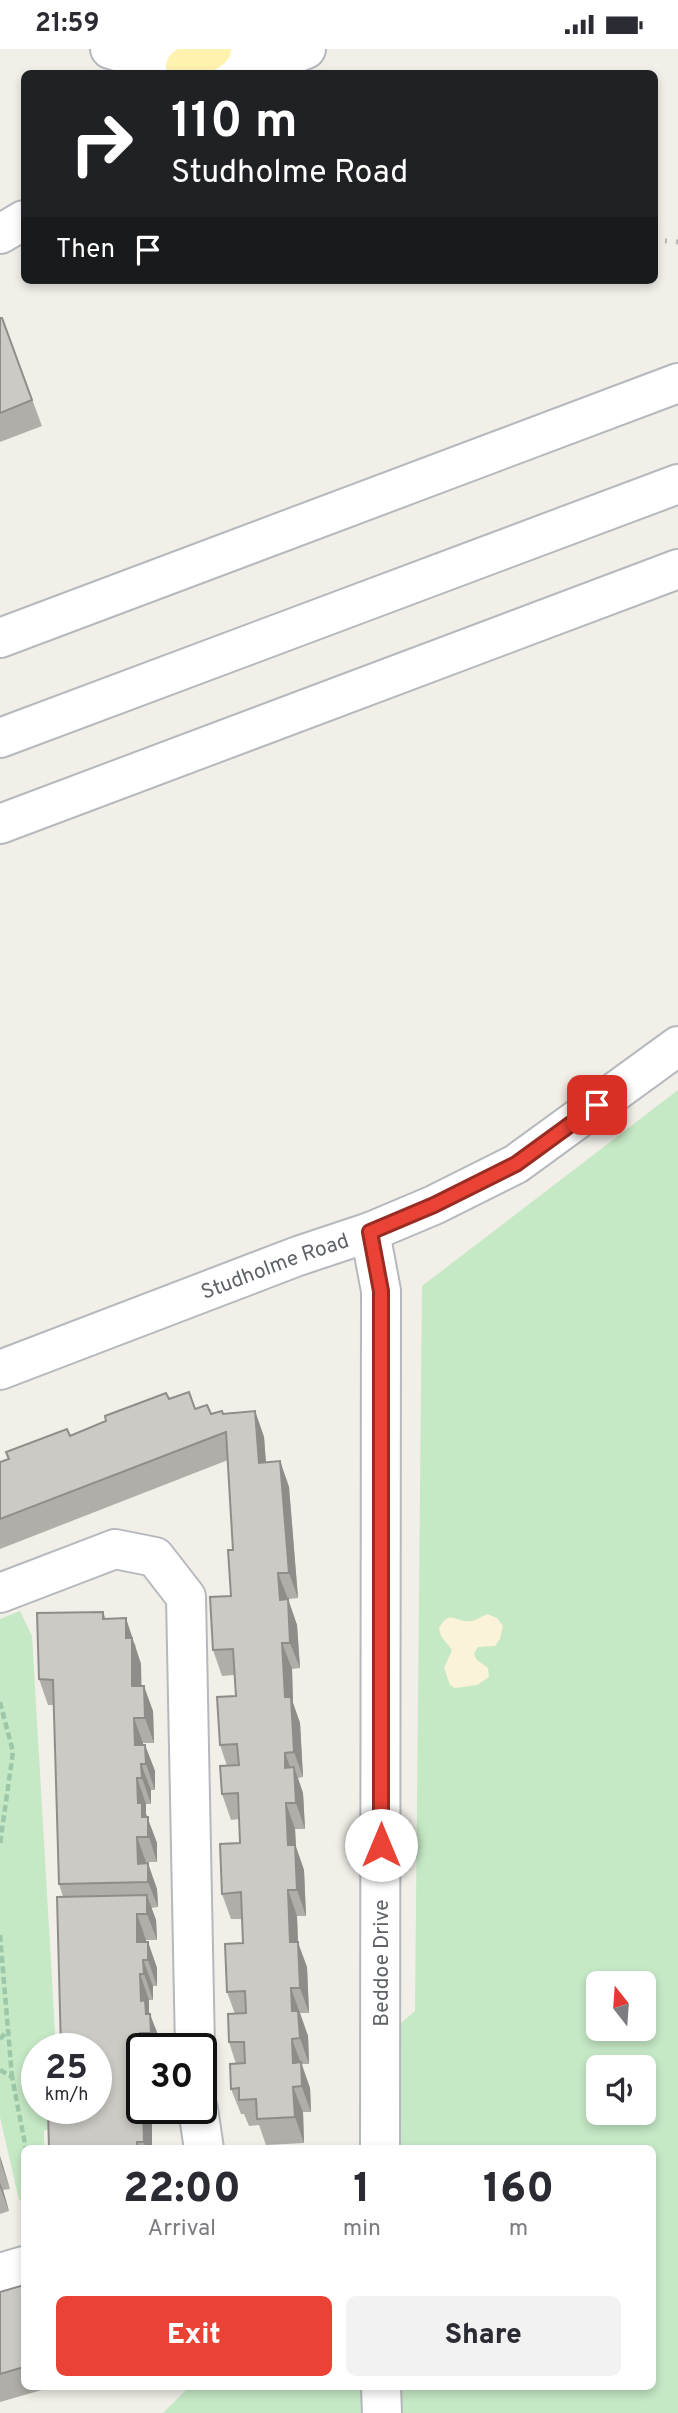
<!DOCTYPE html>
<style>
body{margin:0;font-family:Overpass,sans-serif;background:#f2f2f3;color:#2b2b33;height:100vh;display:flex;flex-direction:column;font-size:26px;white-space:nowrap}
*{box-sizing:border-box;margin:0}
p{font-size:23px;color:#7c7c81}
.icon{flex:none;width:38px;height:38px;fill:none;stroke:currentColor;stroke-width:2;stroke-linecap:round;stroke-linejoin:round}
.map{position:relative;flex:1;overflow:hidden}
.drawer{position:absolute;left:21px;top:2096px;width:635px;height:245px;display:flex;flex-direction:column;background:#fff;border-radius:10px;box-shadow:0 4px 10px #0003}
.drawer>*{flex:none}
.hud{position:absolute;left:21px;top:21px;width:637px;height:214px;border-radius:10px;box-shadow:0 4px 10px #0003;background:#202124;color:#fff;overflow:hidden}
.needle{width:46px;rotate:343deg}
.buttons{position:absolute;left:586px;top:1922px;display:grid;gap:14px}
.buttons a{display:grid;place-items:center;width:70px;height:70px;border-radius:10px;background:#fff;box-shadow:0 4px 10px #0003;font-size:35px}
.speed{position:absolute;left:21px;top:1984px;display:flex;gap:14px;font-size:35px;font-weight:700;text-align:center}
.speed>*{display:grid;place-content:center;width:91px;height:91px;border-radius:50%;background:#fff;box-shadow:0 4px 10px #0003;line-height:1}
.speed small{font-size:18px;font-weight:400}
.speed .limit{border:4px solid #111;border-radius:10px;background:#fff;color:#111}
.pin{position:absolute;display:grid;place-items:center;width:60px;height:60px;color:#fff;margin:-30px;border-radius:14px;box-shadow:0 4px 10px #0006}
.me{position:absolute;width:77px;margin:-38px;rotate:0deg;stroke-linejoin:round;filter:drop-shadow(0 0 5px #0008)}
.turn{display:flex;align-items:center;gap:24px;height:147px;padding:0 35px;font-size:32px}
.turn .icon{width:91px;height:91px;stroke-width:2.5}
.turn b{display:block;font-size:49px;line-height:60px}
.then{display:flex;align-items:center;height:66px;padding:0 35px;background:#0003;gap:14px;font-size:26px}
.eta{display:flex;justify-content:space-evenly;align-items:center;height:119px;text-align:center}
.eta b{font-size:42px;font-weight:800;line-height:49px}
.button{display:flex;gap:14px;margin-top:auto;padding:14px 35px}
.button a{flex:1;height:80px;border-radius:10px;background:#ea4335;color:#fff;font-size:28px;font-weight:800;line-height:80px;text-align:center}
.button a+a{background:#f2f2f3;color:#2b2b33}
.status{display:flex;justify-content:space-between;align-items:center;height:49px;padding:0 35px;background:#fff;direction:ltr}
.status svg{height:19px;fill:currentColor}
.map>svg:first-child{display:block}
.green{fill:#c5e8c5;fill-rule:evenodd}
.sand{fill:#fbf3d9}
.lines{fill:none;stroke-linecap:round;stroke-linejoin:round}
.minor-casing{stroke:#b5b8bc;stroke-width:42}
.major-casing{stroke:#f2c960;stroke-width:42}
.path{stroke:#9cc7a9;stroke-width:4.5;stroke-dasharray:7 3.5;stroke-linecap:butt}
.minor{stroke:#fff;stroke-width:38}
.major{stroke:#fff2af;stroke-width:38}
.rail{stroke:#b6b7b8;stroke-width:5;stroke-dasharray:2 9;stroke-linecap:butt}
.wall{fill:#afaea9}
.shaded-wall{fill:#8f8d8a}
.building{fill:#cccac5;stroke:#8f8d8a;stroke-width:2}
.route-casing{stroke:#982c22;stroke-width:18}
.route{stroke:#ea4335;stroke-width:12}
.labels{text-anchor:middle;stroke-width:6;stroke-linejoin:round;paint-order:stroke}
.street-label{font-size:21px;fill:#5f6368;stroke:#fff}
</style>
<div class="status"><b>21:59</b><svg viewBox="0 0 49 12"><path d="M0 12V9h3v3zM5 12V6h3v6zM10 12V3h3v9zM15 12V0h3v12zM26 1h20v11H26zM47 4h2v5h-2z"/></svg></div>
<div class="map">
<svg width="678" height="2364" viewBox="0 0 678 2364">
<rect width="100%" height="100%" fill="#f1efe8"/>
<!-- green -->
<path class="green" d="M678 1041V2364H163L189 2338H653V2100H398L401 1974 415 1962 422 1237ZM598 1934H644V1979H598ZM598 2018H644V2063H598Z
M20 1562 32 1587 56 2000H37V2060H59L61 2082 44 2081V2100H24V2151H19L0 2068V1570Z"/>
<!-- sand -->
<path class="sand" d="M487 1565 497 1569 503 1577 500 1590 495 1597 478 1598 474 1604 476 1610 488 1619 489 1628 477 1636 455 1639 450 1636 444 1619 452 1601 441 1587 439 1579C450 1559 456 1574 471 1572 476 1572 482 1567 487 1565Z"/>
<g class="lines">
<!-- minor casing -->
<g class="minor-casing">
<g id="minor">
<path d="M110 0C127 5 145 12 162 15 205 24 266 18 306 0"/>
<path d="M0 185 24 171"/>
<path d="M0 589 678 334"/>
<path d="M0 689 678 435"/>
<path d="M0 775 678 520"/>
<path d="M370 1183 381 1242 380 2100"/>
<path id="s1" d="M0 1321 298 1207 370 1183 434 1156 516 1115 678 997"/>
<path d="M0 1544 115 1500 155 1508 186 1548 195 2000"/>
<path d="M198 2060 204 2100"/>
<path d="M0 2224 24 2217"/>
<path d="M381 2338 382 2364"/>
</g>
</g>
<!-- major casing -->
<g class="major-casing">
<path id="major" d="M185 18 212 0"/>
</g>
<!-- path -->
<path class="path" d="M0 1653 13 1703 0 1795
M0 1886 12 2028
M0 1990 8 1981
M0 2021 12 2028 26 2100"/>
<!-- minor -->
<use href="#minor" class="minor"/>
<!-- major -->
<use href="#major" class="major"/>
<!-- rail -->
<path class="rail" d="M654 191 678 193"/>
</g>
<!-- wall -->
<path class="wall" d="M0 269H2L42 377 0 393Z
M169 1350 211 1365 255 1362 264 1388 266 1414 280 1412 289 1438 298 1549 288 1550 297 1576 300 1619 292 1620 293 1654 300 1674 303 1728 298 1729 303 1744 305 1780H295L296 1798 304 1821 306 1867H297L298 1894 307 1918 309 1964H300L308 1987 309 2015H302L310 2039 311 2063H303L304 2094 266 2096 259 2076 249 2077 244 2065H241L231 2040 236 2015 229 1993 235 1965 227 1943 243 1894 242 1870H231L222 1845 240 1794 239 1770 231 1771 222 1745 227 1717 220 1696 236 1647 234 1626 222 1627 213 1601 231 1547 233 1501 228 1411 0 1500V1413Z
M103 1563 106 1570 135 1595 136 1600 141 1615V1637L153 1662 154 1694H143V1696H145L155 1722V1741H151V1755H146V1765L157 1794V1813H146L157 1840 158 1858 151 1859 156 1871 157 1891H146V1893H148L157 1919V1937H153V1951H149V1963L160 1991V2000H142V2060H156V2069H152V2100H49L96 2060 63 1848 59 1835 54 1656H48L39 1630Z
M0 2107 10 2140 3 2141 9 2162 0 2165Z
M24 2236V2338H52L0 2353V2243Z"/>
<!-- shaded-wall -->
<path class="shaded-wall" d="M255 1362 264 1388 268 1440 259 1414Z
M280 1412 289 1438 298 1549 289 1524Z
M278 1524 288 1550 289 1573 288 1550 297 1576 300 1619 290 1594 280 1551Z
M126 1569 141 1615 142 1662 132 1637 126 1589Z
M282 1594 292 1620 293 1654 300 1674 303 1728 294 1703 285 1648Z
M144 1637 153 1662 154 1694 145 1669Z
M134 1669 143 1694 144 1715 135 1696Z
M145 1696 155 1722V1741L146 1715Z
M285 1704 294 1729 285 1719Z
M141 1715 151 1741V1755L142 1729Z
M294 1718 303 1744 305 1780 296 1754Z
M137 1729 146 1755V1765L157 1794V1813L138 1754Z
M286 1754 295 1780 296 1798 304 1821 306 1867 297 1841 288 1796Z
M137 1788 146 1813 147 1833 138 1815Z
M148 1814 157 1840 158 1858 148 1833Z
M288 1841 297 1867 298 1894 307 1918 309 1964 300 1939 290 1893Z
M147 1846 156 1871 157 1891 147 1865Z
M137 1865 146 1891V1911L137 1893Z
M148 1893 157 1919V1937L148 1911Z
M143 1911 153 1937V1951L144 1925Z
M140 1925 149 1951V1963L160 1991V2000H156L141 1952Z
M291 1939 308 1987 309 2015 300 1989 292 1962Z
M140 1984 146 2000H142V2015L140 2011Z
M292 1990 310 2039 311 2063 293 2014Z
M293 2038 303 2063 304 2094 295 2068Z
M143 2060H148L152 2069V2100H146L144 2093Z
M0 2107 10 2140 1 2114Z
M0 2134 3 2141 9 2162 0 2138Z"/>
<!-- building -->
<path class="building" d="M0 269H2L32 351 0 364Z
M189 1343 195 1360 207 1356 211 1365 222 1362 223 1365 255 1362 259 1414 280 1412 289 1524H278L280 1551 288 1550 290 1594H282L285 1648H291L294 1703 285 1704V1719L294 1718 296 1754H286L288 1796H295L297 1841H288L290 1893H298L300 1939H291L292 1962H298L300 1989 292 1990 293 2014 301 2013 302 2037 293 2038 295 2068 257 2070 256 2050 239 2051V2039L231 2040 230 2015 245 2014 244 1993H229L228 1965 246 1964 245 1942 227 1943 225 1895 243 1894 241 1843 222 1845 220 1795 240 1794 238 1744 222 1745 220 1717 239 1716 237 1695 220 1696 217 1648 236 1647 233 1600 213 1601 210 1548 231 1547 228 1501H233L226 1383 0 1470V1413L9 1410 6 1403 67 1380 70 1387 106 1372 105 1367 166 1344 169 1350Z
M103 1563V1570L126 1569V1589H132V1637H144L145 1669H134L135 1696H145L146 1715H141L142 1729H137L138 1754H142V1768H148V1788H137L138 1815 148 1814V1833L59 1835 53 1631 39 1630 37 1564Z
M147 1846V1865H137V1893H148V1911H143L144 1925H140L141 1952 145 1951 146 1965H150L151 1984H140V2011H142V2060H143L144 2093H137V2100H49L48 2060H96V2000H61L57 1848Z
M24 2236V2318L0 2325V2243Z"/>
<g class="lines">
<!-- route casing -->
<g class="route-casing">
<path id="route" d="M381 1796V1242L370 1183 434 1156 516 1115 597 1056"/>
</g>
<!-- route -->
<use href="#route" class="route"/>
</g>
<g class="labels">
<!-- street labels -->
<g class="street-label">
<text dy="7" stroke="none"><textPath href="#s1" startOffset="294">Studholme Road</textPath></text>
<text transform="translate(381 1914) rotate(-90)" y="7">Beddoe Drive</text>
</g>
</g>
</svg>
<div class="buttons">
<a><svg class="needle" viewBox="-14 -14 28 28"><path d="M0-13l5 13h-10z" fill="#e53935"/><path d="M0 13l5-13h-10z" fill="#7c7c81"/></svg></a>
<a><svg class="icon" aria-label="sound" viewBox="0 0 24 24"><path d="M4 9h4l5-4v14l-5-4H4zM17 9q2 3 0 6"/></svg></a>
</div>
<div class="speed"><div>25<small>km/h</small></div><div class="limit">30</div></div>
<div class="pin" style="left:597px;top:1056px;background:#d93025"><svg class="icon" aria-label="arrive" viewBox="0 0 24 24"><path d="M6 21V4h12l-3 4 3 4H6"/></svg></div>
<svg class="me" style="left:381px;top:1796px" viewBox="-20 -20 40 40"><circle r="19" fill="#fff"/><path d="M0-13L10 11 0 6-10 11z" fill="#ea4335"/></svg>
<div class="hud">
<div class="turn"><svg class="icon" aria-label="right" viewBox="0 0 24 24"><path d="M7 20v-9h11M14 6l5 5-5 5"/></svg><div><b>110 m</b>Studholme Road</div></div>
<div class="then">Then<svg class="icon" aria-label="arrive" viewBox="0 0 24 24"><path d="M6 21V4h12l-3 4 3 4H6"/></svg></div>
</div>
<section class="drawer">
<div class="eta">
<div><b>22:00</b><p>Arrival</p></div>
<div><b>1</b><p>min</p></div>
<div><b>160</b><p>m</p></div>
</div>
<div class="button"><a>Exit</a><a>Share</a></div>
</section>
</div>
